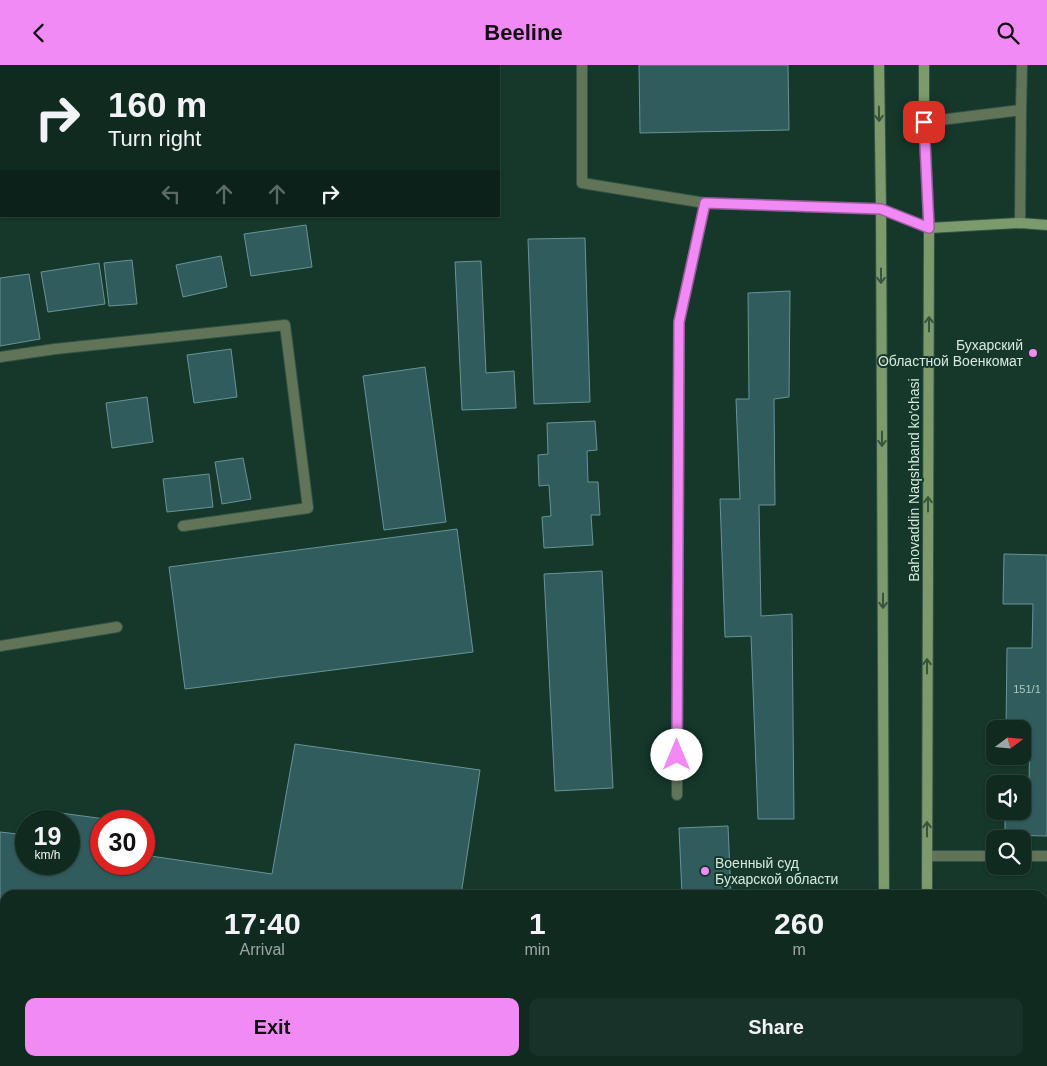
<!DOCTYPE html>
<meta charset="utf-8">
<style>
body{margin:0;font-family:Arial,sans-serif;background:#193229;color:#f1f3f6;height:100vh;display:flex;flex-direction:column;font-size:19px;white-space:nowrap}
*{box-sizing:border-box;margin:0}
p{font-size:16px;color:#9ca7a5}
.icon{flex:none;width:28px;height:28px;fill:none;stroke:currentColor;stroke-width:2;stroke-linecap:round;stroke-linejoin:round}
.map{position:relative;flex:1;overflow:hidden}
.side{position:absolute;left:0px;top:825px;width:1048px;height:176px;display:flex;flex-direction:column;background:#102a20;border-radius:15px 15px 0 0;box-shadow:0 1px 4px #0004,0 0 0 1px #30463e}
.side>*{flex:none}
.top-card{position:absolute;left:0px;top:0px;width:500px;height:152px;box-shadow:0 1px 4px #0004,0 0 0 1px #30463e;background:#102a20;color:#f1f3f6;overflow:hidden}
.needle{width:32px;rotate:74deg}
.controls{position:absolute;left:986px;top:655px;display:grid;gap:10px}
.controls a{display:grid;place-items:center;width:45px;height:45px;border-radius:10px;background:#102a20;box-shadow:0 1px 4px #0004,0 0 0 1px #30463e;font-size:25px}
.speed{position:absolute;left:15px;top:745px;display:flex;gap:10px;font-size:25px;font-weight:700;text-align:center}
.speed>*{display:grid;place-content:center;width:65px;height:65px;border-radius:50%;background:#102a20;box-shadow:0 1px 4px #0004,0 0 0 1px #30463e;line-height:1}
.speed small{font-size:12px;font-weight:400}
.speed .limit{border:8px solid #d22;background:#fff;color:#111}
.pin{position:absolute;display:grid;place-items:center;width:42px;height:42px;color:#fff;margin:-21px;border-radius:10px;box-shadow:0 2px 8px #0006}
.me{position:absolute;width:55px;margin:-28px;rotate:0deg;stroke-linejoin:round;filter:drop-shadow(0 0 4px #0008)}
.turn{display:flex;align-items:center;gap:18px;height:105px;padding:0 25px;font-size:22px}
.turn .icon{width:65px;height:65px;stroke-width:2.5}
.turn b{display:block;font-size:35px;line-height:42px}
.lanes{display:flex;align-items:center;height:48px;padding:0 25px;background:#0003;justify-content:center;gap:25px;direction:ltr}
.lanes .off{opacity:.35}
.eta{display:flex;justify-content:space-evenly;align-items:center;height:85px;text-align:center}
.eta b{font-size:30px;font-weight:600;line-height:35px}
.button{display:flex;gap:10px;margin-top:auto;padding:10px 25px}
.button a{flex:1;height:58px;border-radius:10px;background:#f18af4;color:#111;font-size:20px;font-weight:600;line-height:58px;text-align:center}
.button a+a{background:#193229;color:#f1f3f6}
header{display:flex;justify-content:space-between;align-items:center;height:65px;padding:0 25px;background:#f18af4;color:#111;font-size:22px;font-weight:600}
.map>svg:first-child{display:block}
.building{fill:#315c5d;stroke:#689496}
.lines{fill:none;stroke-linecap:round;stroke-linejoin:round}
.lane-casing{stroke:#345448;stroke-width:12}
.street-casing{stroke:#345448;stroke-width:12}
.secondary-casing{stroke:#345448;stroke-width:12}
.lane{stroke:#627458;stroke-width:10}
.street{stroke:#627458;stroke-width:10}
.secondary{stroke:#7c9a6c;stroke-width:10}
.oneway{stroke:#34553e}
.route-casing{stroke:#9d5a9f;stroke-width:12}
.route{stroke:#f18af4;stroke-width:9}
.poi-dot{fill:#f18af4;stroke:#15382b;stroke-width:2}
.labels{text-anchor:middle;stroke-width:4;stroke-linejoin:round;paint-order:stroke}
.number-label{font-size:11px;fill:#acc6bf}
.poi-label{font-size:14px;fill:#d5e9e0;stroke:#15382b;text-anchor:end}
.street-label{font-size:14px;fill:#d5e9e0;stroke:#15382b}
</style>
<header><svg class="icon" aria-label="back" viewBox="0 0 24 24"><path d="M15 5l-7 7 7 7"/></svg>Beeline<svg class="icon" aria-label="search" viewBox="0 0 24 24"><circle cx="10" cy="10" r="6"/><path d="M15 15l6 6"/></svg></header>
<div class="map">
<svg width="1047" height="1001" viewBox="0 0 1047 1001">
<rect width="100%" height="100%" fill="#15382b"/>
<!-- building -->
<path class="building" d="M639 0H788L789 65 640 68Z
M306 160 312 202 251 211 244 169Z
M585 173 590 337 534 339 528 174Z
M221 191 227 222 183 232 176 200Z
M132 195 137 239 109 241 104 198Z
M481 196 486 308 514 306 516 343 462 345 455 197Z
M99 198 105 239 48 247 41 207Z
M29 209 40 274 0 281V213Z
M790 226 789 332 774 334 775 440H759L761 551 792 549 794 754H758L751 571 725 572 720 434H740L736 334H749L748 228Z
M231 284 237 332 194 338 187 290Z
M425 302 446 457 384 465 363 311Z
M147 332 153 377 112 383 106 338Z
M595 356 597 385 587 386 588 417H598L600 450H591L593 480 544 483 542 452 551 451 549 420 539 421 538 390 548 389 547 358Z
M243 393 251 434 222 439 215 397Z
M209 409 213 442 167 447 163 414Z
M457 464 473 587 185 624 169 502Z
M1004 489 1047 490V771L1005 770V746H1022V719H1006V717H1029L1030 672H1022V664H1006L1007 583H1032L1033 539H1003Z
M602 506 613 723 555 726 544 509Z
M295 679 480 705 461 830H5V935L0 934V767L26 770V799H69V756H52L53 747 120 756H101V799H144V790L272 809Z
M728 761 731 830H682L679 763Z
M1042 843H1047V1001H999V996H1042Z
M300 996H361L360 1001H299Z
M622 996H741L731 1001H622Z"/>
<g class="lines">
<!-- lane casing -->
<g class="lane-casing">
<path id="lane" d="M76 0 81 1
M582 0V118L705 138 881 144
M924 57 1021 45 1022 0
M1020 158 1021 45
M927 791H995
M1022 791H1047
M479 1001 480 996"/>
</g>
<!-- street casing -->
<g class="street-casing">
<path id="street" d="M0 292 55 284 285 260 308 443 183 461
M0 581 117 562
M677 730 679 257 705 138"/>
</g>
<!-- secondary casing -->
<g class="secondary-casing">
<path id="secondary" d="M879 0 881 144 884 830
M924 0V57L929 163 927 830
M881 144 929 163 1020 158 1047 160
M885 996V1001
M926 1001V996"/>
</g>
<!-- lane -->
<use href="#lane" class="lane"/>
<!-- street -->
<use href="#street" class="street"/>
<!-- secondary -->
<use href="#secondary" class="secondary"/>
</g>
<!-- one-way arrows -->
<defs><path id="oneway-shaft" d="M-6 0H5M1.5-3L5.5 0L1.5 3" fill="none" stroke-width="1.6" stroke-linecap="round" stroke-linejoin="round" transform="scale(1.25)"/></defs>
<g class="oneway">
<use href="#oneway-shaft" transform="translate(879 49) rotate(89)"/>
<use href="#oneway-shaft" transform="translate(881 211) rotate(90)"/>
<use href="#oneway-shaft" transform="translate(929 259) rotate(-90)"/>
<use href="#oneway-shaft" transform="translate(882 374) rotate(90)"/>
<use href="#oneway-shaft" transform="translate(928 439) rotate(-90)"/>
<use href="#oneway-shaft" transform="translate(883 536) rotate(90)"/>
<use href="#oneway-shaft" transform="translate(927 601) rotate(-90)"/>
<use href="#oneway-shaft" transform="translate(927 764) rotate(-90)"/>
</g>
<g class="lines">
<!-- route casing -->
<g class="route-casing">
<path id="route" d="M677 690 679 257 705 138 881 144 929 163 924 57"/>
</g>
<!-- route -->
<use href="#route" class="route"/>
</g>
<!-- markers -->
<g class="poi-dot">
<circle cx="1033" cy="288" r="5"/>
<circle cx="705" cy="806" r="5"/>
</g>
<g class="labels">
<!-- number labels -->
<g class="number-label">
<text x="1027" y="628">151/1</text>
</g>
<!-- poi labels -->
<g class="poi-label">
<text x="1023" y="285">Бухарский<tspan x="1023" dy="16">Областной Военкомат</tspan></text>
<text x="715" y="803" text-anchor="start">Военный суд<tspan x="715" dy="16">Бухарской области</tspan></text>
</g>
<!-- street labels -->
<g class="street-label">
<text transform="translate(914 415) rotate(-90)" y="5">Bahovaddin Naqshband ko'chasi</text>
</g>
</g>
</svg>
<div class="controls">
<a><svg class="needle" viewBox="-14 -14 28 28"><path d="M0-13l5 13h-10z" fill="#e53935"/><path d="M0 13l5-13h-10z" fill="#9ca7a5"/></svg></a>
<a><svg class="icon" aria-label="sound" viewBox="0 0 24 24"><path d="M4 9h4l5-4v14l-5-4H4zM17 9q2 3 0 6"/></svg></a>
<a><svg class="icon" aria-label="search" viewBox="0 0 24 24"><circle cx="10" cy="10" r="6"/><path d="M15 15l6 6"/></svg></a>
</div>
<div class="speed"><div>19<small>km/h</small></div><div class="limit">30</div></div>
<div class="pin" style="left:924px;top:57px;background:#d93025"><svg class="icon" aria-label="arrive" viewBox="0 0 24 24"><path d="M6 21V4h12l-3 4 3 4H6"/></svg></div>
<svg class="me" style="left:677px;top:690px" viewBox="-20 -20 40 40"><circle r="19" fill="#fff"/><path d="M0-13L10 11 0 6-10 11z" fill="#f18af4"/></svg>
<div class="top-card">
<div class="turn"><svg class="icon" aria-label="right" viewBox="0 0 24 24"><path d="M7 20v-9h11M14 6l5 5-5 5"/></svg><div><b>160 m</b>Turn right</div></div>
<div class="lanes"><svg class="icon off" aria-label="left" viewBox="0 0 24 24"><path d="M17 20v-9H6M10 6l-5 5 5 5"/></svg><svg class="icon off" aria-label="ahead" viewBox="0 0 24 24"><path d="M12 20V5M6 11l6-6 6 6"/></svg><svg class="icon off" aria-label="ahead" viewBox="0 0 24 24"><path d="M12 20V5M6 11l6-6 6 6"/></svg><svg class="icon" aria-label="right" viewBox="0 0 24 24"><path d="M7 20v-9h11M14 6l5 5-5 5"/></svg></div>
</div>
<section class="side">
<div class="eta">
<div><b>17:40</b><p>Arrival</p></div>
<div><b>1</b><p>min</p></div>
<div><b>260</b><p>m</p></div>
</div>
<div class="button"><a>Exit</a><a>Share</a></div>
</section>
</div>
